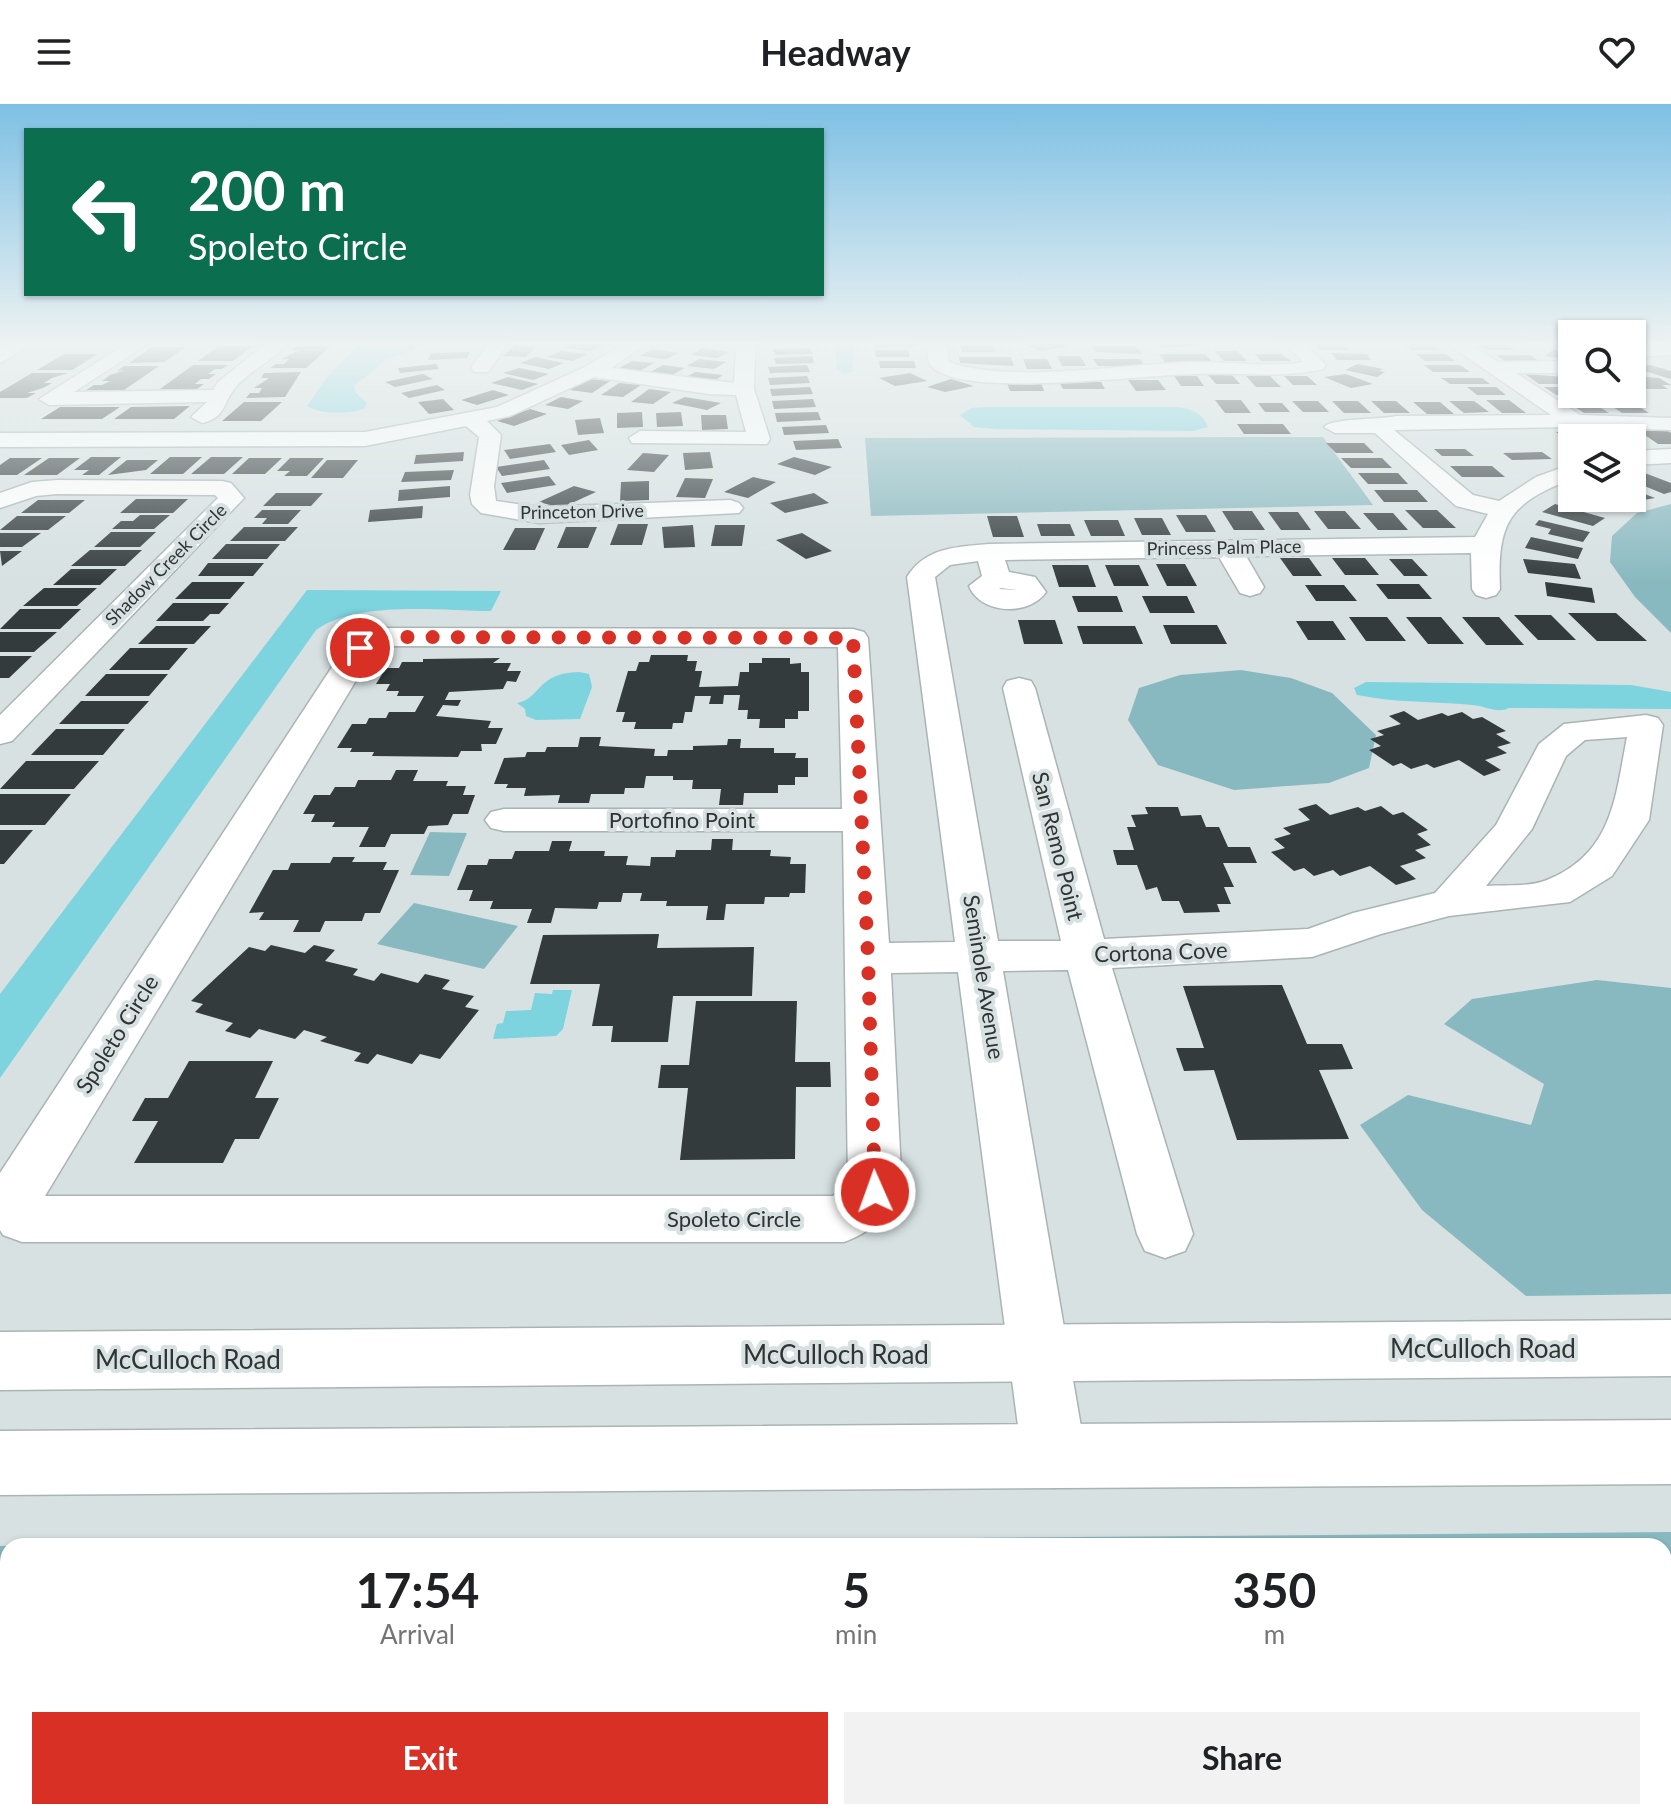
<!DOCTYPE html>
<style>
body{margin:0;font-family:Lato,sans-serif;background:#f2f2f2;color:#202124;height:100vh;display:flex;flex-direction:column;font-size:30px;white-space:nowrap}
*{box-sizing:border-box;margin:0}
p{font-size:26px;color:#757577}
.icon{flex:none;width:44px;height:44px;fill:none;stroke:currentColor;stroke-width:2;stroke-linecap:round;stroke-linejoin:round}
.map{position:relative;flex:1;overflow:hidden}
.side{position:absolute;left:0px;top:1434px;width:1672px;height:282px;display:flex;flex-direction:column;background:#fff;border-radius:24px 24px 0 0;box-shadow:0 2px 6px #0004}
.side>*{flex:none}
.banner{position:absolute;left:24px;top:24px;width:800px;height:168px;border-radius:0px;box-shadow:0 2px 6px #0004;background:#0b6e4f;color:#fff;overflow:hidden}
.buttons{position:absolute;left:1558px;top:216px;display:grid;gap:16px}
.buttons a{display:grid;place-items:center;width:88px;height:88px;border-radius:0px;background:#fff;box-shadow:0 2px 6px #0004;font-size:40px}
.pin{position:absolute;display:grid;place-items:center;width:68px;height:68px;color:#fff;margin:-34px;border:4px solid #fff;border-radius:50%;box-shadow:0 2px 8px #0007}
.me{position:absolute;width:88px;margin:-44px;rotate:358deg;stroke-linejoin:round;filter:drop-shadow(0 0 6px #0008)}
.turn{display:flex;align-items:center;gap:28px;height:168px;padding:0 32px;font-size:36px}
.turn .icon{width:104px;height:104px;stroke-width:2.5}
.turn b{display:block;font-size:56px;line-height:68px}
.eta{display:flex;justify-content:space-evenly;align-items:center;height:136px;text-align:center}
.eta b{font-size:48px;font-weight:700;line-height:56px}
.cta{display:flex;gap:16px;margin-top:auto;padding:16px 32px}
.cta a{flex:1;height:92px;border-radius:0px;background:#d93025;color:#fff;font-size:32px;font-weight:700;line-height:92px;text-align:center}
.cta a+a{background:#f2f2f2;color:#202124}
header{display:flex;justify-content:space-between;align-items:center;height:104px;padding:0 32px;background:#fff;font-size:36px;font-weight:700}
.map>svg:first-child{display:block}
.green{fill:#89b9c0}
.water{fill:#7dd3de}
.building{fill:#333b3c}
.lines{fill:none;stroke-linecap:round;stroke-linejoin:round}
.minor-casing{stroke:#aab4b5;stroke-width:3}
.major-casing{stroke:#aab4b5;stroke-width:3}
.path{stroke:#9da5a5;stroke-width:8;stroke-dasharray:6 10;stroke-linecap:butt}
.minor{fill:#fff;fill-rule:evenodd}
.major{fill:#fff;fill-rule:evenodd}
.route{stroke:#d93025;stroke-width:14;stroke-dasharray:0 25.2}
.labels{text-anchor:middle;stroke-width:8;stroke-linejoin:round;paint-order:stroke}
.far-street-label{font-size:18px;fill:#2f3333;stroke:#d7e1e2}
.street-label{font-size:22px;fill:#2f3333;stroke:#d7e1e2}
.near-street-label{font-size:26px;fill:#2f3333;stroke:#d7e1e2}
</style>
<header><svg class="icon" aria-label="menu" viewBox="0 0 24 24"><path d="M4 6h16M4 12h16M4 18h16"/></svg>Headway<svg class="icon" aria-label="heart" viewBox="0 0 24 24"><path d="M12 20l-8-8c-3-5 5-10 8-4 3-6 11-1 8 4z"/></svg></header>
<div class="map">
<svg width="1671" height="1715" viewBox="0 0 1671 1715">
<rect width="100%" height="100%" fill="#d7e1e2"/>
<!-- green -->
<path class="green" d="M1323 333 1373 401 871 412 865 334Z
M1671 400V529L1635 493 1610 458 1612 432 1637 409Z
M1241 566 1291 574 1332 589 1376 631 1369 664 1329 679 1234 686 1158 661 1128 616 1139 584 1180 571Z
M430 728 467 729 449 772 410 771Z
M414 799 518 822 484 865 377 840Z
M1597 876 1671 884V1190L1526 1192 1422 1106 1360 1021 1408 991 1531 1021 1544 980 1444 920 1472 895Z
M1671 1428V1715H0V1442H8V1708H1664V1442H32Z"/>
<!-- water -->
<path class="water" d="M361 238H420L414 246 387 255 354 282 356 289 367 299 364 305C348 310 322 311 307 302L328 272Z
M835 238H854L852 268 844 270 837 265Z
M982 303H1178C1192 305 1203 309 1208 323L1193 327 996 325 974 323 960 311 971 304Z
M307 486 501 487 491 507C440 507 359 496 316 526L0 974V890Z
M579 568 589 570 592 583 580 615 536 616 526 612 525 605 517 599C541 595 536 569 579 568Z
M1366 578 1631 581 1671 588V605L1509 604C1497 610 1486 602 1472 601 1434 597 1396 599 1357 591L1354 584Z
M553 886H572L563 925 556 932 493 935 497 920 503 919 506 907 531 906 535 889 552 890Z"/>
<!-- building -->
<path class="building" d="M576 238H587L603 240 590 247 565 244Z
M873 238H915L916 242 875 243Z
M1047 238H1060L1070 242 1040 247 1027 242Z
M1152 238H1197L1202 241 1162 244Z
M1313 240H1341L1349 246H1320Z
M1402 240H1432L1441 246H1411Z
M514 241 537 242 526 253 503 252Z
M960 241H993L995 248H962Z
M1479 241H1506L1515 246H1488Z
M219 242H253L233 257H198Z
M297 242H331L306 264H270L276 260H284L289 255H281L300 246H292Z
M1092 242H1136L1142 250 1096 248Z
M152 243H186L164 258 129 259Z
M702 244 729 248 717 254 690 251Z
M810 244 813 250 775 251 773 245Z
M652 245 679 249 666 255 640 252Z
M1554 245 1572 249V256L1545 252Z
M875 246H908L910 253H876Z
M561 247 587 250 573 257 547 253Z
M1215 247H1237L1247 257H1224Z
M470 248 467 254 428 256 431 249Z
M1331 249 1367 250 1371 256H1337Z
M64 250H98L72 266H37Z
M1159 250H1205L1212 258H1165Z
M1255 250H1281L1291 257H1261Z
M1416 250H1446L1455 257H1425Z
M1496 251H1530L1540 258H1506Z
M812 252 814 259 776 260 774 254Z
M1057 252H1080L1086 262H1062Z
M535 253 564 259 549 265 520 259Z
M959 253H1011L1014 262 960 259Z
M699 255 726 258 714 265 687 262Z
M1023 255H1047L1052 265H1027Z
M1093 255H1140L1145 262H1098Z
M632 257 654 259 640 267 619 264Z
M879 257H914L916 264H880Z
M436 260 439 265 400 269 398 264Z
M1358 260 1383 265 1379 267 1385 268 1377 273 1345 266Z
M193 261H228L222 265H215L208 270H216L209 275H201L195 280H204L197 285H160Z
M663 261 685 264 672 271 650 268Z
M807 261 810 268 770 269 768 263Z
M1424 261H1460L1470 268H1433Z
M1650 261 1671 267V275L1635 264Z
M124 262H159L124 286H86L94 281H102L110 277H102L110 271 125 266 117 267Z
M519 264 549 270 533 276 503 269Z
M301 268 285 293 246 294 250 289H259L262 284H254L269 274H261L264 269Z
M695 268 723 271 711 279 683 275Z
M32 269H68L52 274 44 279H52L43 284 27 289H36L27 294H0V288Z
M910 269 927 277 895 282 879 274Z
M423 270 433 275 395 283 385 278Z
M1346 270 1373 280 1351 284 1324 273Z
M1525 270 1566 273 1572 280H1539Z
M1208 271H1232L1240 280H1216Z
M807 272 810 279 770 281 768 274Z
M1174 272H1197L1204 282H1181Z
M1246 272H1270L1281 283H1256Z
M1284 272H1307L1317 281H1293Z
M1632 272 1659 274 1671 281H1662L1668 285H1645L1632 277Z
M508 273 538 280 522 286 491 279Z
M1441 274H1482L1490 280H1450Z
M589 275 610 277 592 289 570 286Z
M951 275 974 282 945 288 927 283Z
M1128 276H1158L1166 286 1136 287Z
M1059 278H1101L1105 285H1063Z
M619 279 641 281 623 293 601 291Z
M1007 279H1041L1044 287H1010Z
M437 281 445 286 409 294 401 289Z
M810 283 813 290 772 292 770 285Z
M1467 283H1496L1506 291H1477Z
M1544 283H1572V291H1556Z
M649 285 671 288 653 300 631 298Z
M493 286 509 291 477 301 461 296Z
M561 293 583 297 568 305 545 301Z
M685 293 721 299 707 306 672 299Z
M443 295 454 306 429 310 418 298Z
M813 295 816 303 774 305 772 297Z
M1215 296H1241L1251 309H1225Z
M1486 296H1509L1526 309H1502Z
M1603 296H1629L1649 309H1622Z
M1292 297H1318L1329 308H1303Z
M1332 297H1358L1371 309H1344Z
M1371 297H1396L1410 309H1384Z
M1449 297H1474L1489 308 1464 309Z
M244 298H282L261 317H222Z
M1413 298H1440L1454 310H1427Z
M1567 298H1592L1609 309H1584Z
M1258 299H1282L1290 308H1265Z
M190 302 174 315H114L131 303Z
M60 303H120L102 315H41Z
M530 305 547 310 514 322 497 317Z
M642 308 643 323 617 324V309Z
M681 308 683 322 657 323 656 309Z
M818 308 821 316 777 318 775 309Z
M701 311H726L728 325 702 326Z
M600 314 604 329 578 331 575 316Z
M1237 320H1283L1291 330H1244Z
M826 321 829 329 784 331 782 323Z
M1639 327H1668L1671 329V340H1658Z
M1556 328H1579L1587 334H1572V340Z
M1594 328H1621L1630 334H1603Z
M838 335 842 344 796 346 793 337Z
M589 336 598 346 569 351 561 341Z
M1326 339H1364L1374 349H1336Z
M550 340 556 348 510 355 504 346Z
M1434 345H1465L1474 352H1442Z
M464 348 463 357 414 360 416 351Z
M710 348 713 364 685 366 683 349Z
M1542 348 1552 355 1512 356 1503 349Z
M643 349 669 351 654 368 627 366Z
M91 353H121L99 371H82L89 366H74Z
M170 353H202L183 370H150Z
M211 353H243L224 370H191Z
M794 353 832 363 815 371 777 360Z
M10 354H42L17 371H0V361Z
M49 354H80L57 371H24Z
M249 354H282L265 370H232Z
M290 354H324L307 372H284L290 367H277Z
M1341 354H1382L1392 364H1351Z
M127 356H158L146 366 108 371Z
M327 356H358L343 374H311Z
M544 356 550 365 502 372 496 363Z
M1450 362H1492L1505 373H1462Z
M454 366 451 376 401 378 405 368Z
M1642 368 1671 379V388L1664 390 1632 377V370Z
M1358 369H1398L1408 380H1368Z
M549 372 556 381 507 389 501 379Z
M753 373 776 378 748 394 724 388Z
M685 374 713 375 705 394 676 393Z
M649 377V396L620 397 621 378Z
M450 382V393L398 397 399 386Z
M574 382 596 388 561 404 539 398Z
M1632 385 1655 394 1638 397 1632 395Z
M1374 386H1417L1428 398H1384Z
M1572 388V394H1600L1622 400 1607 408 1560 393Z
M276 389H323L311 402H263Z
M814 389 829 399 785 409 770 399Z
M136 395H188L173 409H120Z
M38 396H85L69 409H21Z
M1555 400 1605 414 1593 422 1542 408Z
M423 402 422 414 368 418 370 406Z
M262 406H301L288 420H262L267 414H254Z
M1405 406H1437L1456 424H1423Z
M1222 407H1252L1265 426H1234Z
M1314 407H1345L1361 425H1328Z
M1268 408H1298L1311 426H1281Z
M1363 409H1393L1408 426H1378Z
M140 411H170L154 425H112L121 417H133Z
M1176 411H1206L1216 428H1186Z
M17 412H66L48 426H0Z
M987 412H1017L1024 433H993Z
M1134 414H1162L1171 431H1142Z
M1084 416H1118L1125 432H1091Z
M1539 416 1590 428 1583 438 1548 430 1551 425 1535 421Z
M618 420H648L642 441H610Z
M1037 420H1070L1075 432H1041Z
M693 421 695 443 664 444 662 423Z
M715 421H745L742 442H711Z
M244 423H298L285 437H230Z
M566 423H597L588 444H557Z
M515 424H545L535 446H503Z
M111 428H156L140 443H94Z
M0 429H41L22 443H0Z
M802 429 832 447 806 455 776 436Z
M1531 433 1583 444 1578 455 1525 444Z
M226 440H280L267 455H212Z
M90 446H142L125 462H71Z
M0 447H22L2 462Z
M1280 454H1309L1322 472H1293Z
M1332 454H1365L1379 471H1345Z
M1389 455H1412L1428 472H1404Z
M1523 455 1575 460 1581 475 1528 469Z
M208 459H264L253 472H198Z
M1156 460H1185L1197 482H1167Z
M1052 461H1088L1096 483H1059Z
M1105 461H1139L1149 482H1114Z
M71 465H117L100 481H53Z
M192 478H245L230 495H175Z
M1545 478 1592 484 1595 499 1547 492Z
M1376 480H1419L1432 495H1388Z
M1305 481H1344L1357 497H1316Z
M44 484H97L77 502H23Z
M1072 492H1117L1123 508H1078Z
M1142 492H1187L1195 509H1150Z
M173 499H229L219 510H210L203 517H156Z
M20 505H81L60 525H0Z
M1568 509H1616L1647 537H1597Z
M1514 511H1551L1576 536H1538Z
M1349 513H1387L1406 537H1366Z
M1406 513H1441L1464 540H1428Z
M1462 513H1499L1524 541H1486Z
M1018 516H1055L1063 540H1024Z
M1296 517H1333L1346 536H1308Z
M1163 521H1217L1227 540H1171Z
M156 522H211L194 540H138Z
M1077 522H1135L1143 540H1083Z
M0 528H57L34 548H0Z
M130 544H188L169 566H109Z
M651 551H688L687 557H697L695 567H702L699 583 738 582 740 568H749V559H762V554H790V560L801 559V568H809V607H798V615H785V624H759L760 615H747L748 606H738L740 591H724L723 600H709L711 592H695L692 608H685L683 619H673L672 625H634L636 618H622L625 608H616L628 567H636L639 558H649Z
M0 552H32L9 574H0Z
M500 554 493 559H511L507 567H521L516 578 507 577 503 585 449 588 445 596H461L458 602 443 601 436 612 491 617 488 624H503L496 640H481L482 647H461L458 653 372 652 374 648H350L352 644H337L352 620H366L369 614H386L389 608H415L424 592H397L399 587H386L390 580H376L386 564H399L402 558H423V555Z
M106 570H168L149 592H85Z
M81 597H149L128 620H59Z
M1404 607 1418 616 1442 609 1448 612 1462 608 1473 615 1482 613 1506 627 1496 630 1511 639 1497 643 1507 649 1485 656 1501 666 1484 672 1459 656 1434 664 1427 660 1411 665 1401 659 1393 662 1369 646 1381 642 1370 635 1384 631 1377 627 1401 620 1389 612Z
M56 625H125L103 651H31Z
M580 633H601L599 642 655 645 654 652H667L668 646H693V642L727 641 728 635H741L740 644H774V649H796L795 654H808V673H795V681H778V689H744L743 701H719L721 685H692L693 676H673V672H646L644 684H625L624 690H591L589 699H558L560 691 524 692 526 684H506L508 680H494L504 654 525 653 527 648H545L547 643H578Z
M26 657H99L74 685H0Z
M396 666H418L413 677H448L446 682H466L463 691H475L468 710H453L448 721 428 722 424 730H391L385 743H359L369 723H332L335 718H311L315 710H303L314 691H330L335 683H355L358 676H391Z
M0 690H71L45 721H0Z
M1316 700 1330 711 1358 703 1365 707 1381 702 1393 711 1403 708 1428 726 1417 730 1431 741 1415 746 1426 754 1400 762 1416 775 1396 781 1370 762 1340 772 1333 766 1314 772 1304 764 1294 767 1271 748 1285 744 1274 735 1291 730 1283 724 1310 716 1298 705Z
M1145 703H1178L1181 712 1201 711 1206 723H1219L1228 743H1250L1257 759H1223L1234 783H1224L1231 800H1217L1220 808 1184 809 1179 797H1162L1157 783 1146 786 1137 761H1117L1113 746H1134L1127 723H1136L1131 711 1148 710Z
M0 726H33L4 760H0Z
M712 735H733L732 746H771L770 752 791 753 790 760H806L805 789H790L789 793H765L764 800H726L724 816H706L708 802H666L667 797H640L642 789H623L621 798H599L597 805 555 804 551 819H527L532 805H490L493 797H469L473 786H457L467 761H487L489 755H512L515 747H549L552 737H572L569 747H605L604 752H628L626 761 650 762 651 753H675L676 746H711Z
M333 753H355L352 758H387L383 766H399L380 809H365L362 817H325L320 828H293L299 816H259L264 808 249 809 273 766H288L291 759H330Z
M659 830 657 844 754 843 752 892H673L668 938H611L613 922H592L600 880H530L543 831Z
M271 841 305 849 314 841 335 846 325 857 358 865 353 871 374 877 381 869 418 879 425 870 450 876 442 885 474 892 465 903 479 906 440 955 420 950 412 960 377 950 368 960 354 957 361 949 320 937 327 933 304 926 295 935 259 925 250 934 225 927 233 919 195 908 203 900 191 897 249 843 265 847Z
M1282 881 1307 940H1342L1353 965 1319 966 1349 1035 1237 1036 1214 966 1184 967 1176 944H1204L1183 882Z
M696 897H797L795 958H830L831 983H796L795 1055 680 1056 688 984H658L661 961H689Z
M189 957H273L255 994H279L259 1035H235L223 1059H134L158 1017H132L145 994H168Z"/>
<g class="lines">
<!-- minor casing -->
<g class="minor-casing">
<path id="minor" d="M13 238H36L0 259V245Z
M129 238H151L74 288 213 286 218 278 268 238H289C274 256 250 266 235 284 223 298 226 314 202 319L191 313 207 298 49 301 39 295Z
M490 238H509L488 268H474L471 264Z
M626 238H649L611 264 734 279 737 238H755L754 285 770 335 767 340 632 339 629 334 640 327 746 328 736 291 709 290 594 273 510 312 487 317 501 331 494 382 496 397 539 403 730 396 739 399 743 404 739 409 539 419 481 409 472 400 470 391 479 333 466 322 365 342 0 343V329L365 328 497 303 585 263Z
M928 238H946L949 258C1007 280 1128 260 1192 258 1228 257 1267 264 1303 258L1284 238H1304L1326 261 1323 265C1281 275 1237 268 1194 270 1141 271 975 293 936 266 927 260 927 249 928 238Z
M1445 238H1467L1498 258 1572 257V269H1516L1580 311 1671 314V326L1575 323 1394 326 1473 391 1499 397 1536 373 1572 360V375C1509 399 1497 419 1500 485L1496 491 1486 494 1476 491 1472 485 1471 449 1246 452 1264 483 1260 489 1250 492 1240 489 1219 453 1005 456 1009 468 1035 473 1046 488C1029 513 980 510 969 482L982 472 978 457 950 461 935 473 998 837H1061L1003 584 1007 577 1019 574 1031 577 1035 584 1104 835 1308 825 1353 809 1435 789 1496 721 1539 640 1564 620 1646 611 1658 614 1663 621 1649 716 1612 772 1570 798 1449 812 1381 830 1312 853 1112 864 1193 1130 1185 1147 1165 1154 1145 1147 1137 1130 1068 866 1003 867 1086 1352 1077 1375 1054 1384 1031 1375 1022 1352 958 868 891 869 902 1088C890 1112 869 1129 844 1138H22L3 1131 0 1126V1069L349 537 379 524 853 525 864 528 868 534 889 839 955 838 907 473C926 443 956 443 989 440L1475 433 1488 410 1456 402 1375 329H1335L1324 323C1332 314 1379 316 1396 312L1551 311ZM999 485 1001 484 1016 486ZM385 542 838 543 842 705H504L491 708 485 716 491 724 504 727H843L848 1079 833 1092H45L372 550ZM1627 633C1615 694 1613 749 1547 776 1530 783 1504 781 1486 782L1532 725 1566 652 1585 636Z
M1671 239V251L1632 253V241Z
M1671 345V359L1632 361V347Z
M57 376 222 377 231 379 244 394 12 637 0 640V611L218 394 215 391 57 390 36 392 0 404V389L32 378Z"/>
</g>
<!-- major casing -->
<g class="major-casing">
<path id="major" d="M1671 1216V1272L0 1286V1228Z
M1671 1316V1380L0 1391V1327Z"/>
</g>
<!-- path -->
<path class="path" d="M1280 1708 1281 1715"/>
<!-- minor -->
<use href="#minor" class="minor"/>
<!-- major -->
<use href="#major" class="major"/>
</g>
<!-- sky -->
<linearGradient id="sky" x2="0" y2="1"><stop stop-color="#7dc0e4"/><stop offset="0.5" stop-color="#edf2f2"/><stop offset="1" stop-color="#edf2f2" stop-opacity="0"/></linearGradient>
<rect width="1671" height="478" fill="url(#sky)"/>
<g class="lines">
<!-- route -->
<path class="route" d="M360 544 379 533 853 534 868 854 875 1088"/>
</g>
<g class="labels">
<!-- far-street labels -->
<g class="far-street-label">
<text transform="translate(582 408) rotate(-1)" y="6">Princeton Drive</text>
<text transform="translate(1224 444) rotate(-1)" y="6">Princess Palm Place</text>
<text transform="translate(166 461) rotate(-45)" y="6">Shadow Creek Circle</text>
</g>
<!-- street labels -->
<g class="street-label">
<text x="682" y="724">Portofino Point</text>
<text transform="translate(1058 742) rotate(76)" y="8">San Remo Point</text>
<text transform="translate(1161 848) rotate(-2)" y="8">Cortona Cove</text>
<text transform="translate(984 873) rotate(81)" y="8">Seminole Avenue</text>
<text transform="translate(117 930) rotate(-58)" y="8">Spoleto Circle</text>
<text x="734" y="1123">Spoleto Circle</text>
</g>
<!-- near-street labels -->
<g class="near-street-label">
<text x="1483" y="1254">McCulloch Road</text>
<text x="836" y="1260">McCulloch Road</text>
<text x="188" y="1265">McCulloch Road</text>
</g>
</g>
</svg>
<div class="buttons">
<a><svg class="icon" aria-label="search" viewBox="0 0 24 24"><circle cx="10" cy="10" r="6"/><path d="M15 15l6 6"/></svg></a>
<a><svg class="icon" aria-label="layers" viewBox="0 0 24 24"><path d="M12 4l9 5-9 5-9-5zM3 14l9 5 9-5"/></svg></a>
</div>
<div class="pin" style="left:360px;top:544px;background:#d93025"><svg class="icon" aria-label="arrive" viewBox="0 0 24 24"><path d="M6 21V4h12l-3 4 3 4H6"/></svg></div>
<svg class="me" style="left:875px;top:1088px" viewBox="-20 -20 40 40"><circle r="17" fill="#d93025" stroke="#fff" stroke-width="3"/><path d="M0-11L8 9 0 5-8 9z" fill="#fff"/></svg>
<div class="banner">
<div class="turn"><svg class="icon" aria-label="left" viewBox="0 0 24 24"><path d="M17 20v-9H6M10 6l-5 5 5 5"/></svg><div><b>200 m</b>Spoleto Circle</div></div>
</div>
<section class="side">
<div class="eta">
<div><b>17:54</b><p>Arrival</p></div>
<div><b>5</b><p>min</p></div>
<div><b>350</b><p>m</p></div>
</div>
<div class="cta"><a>Exit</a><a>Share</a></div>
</section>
</div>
